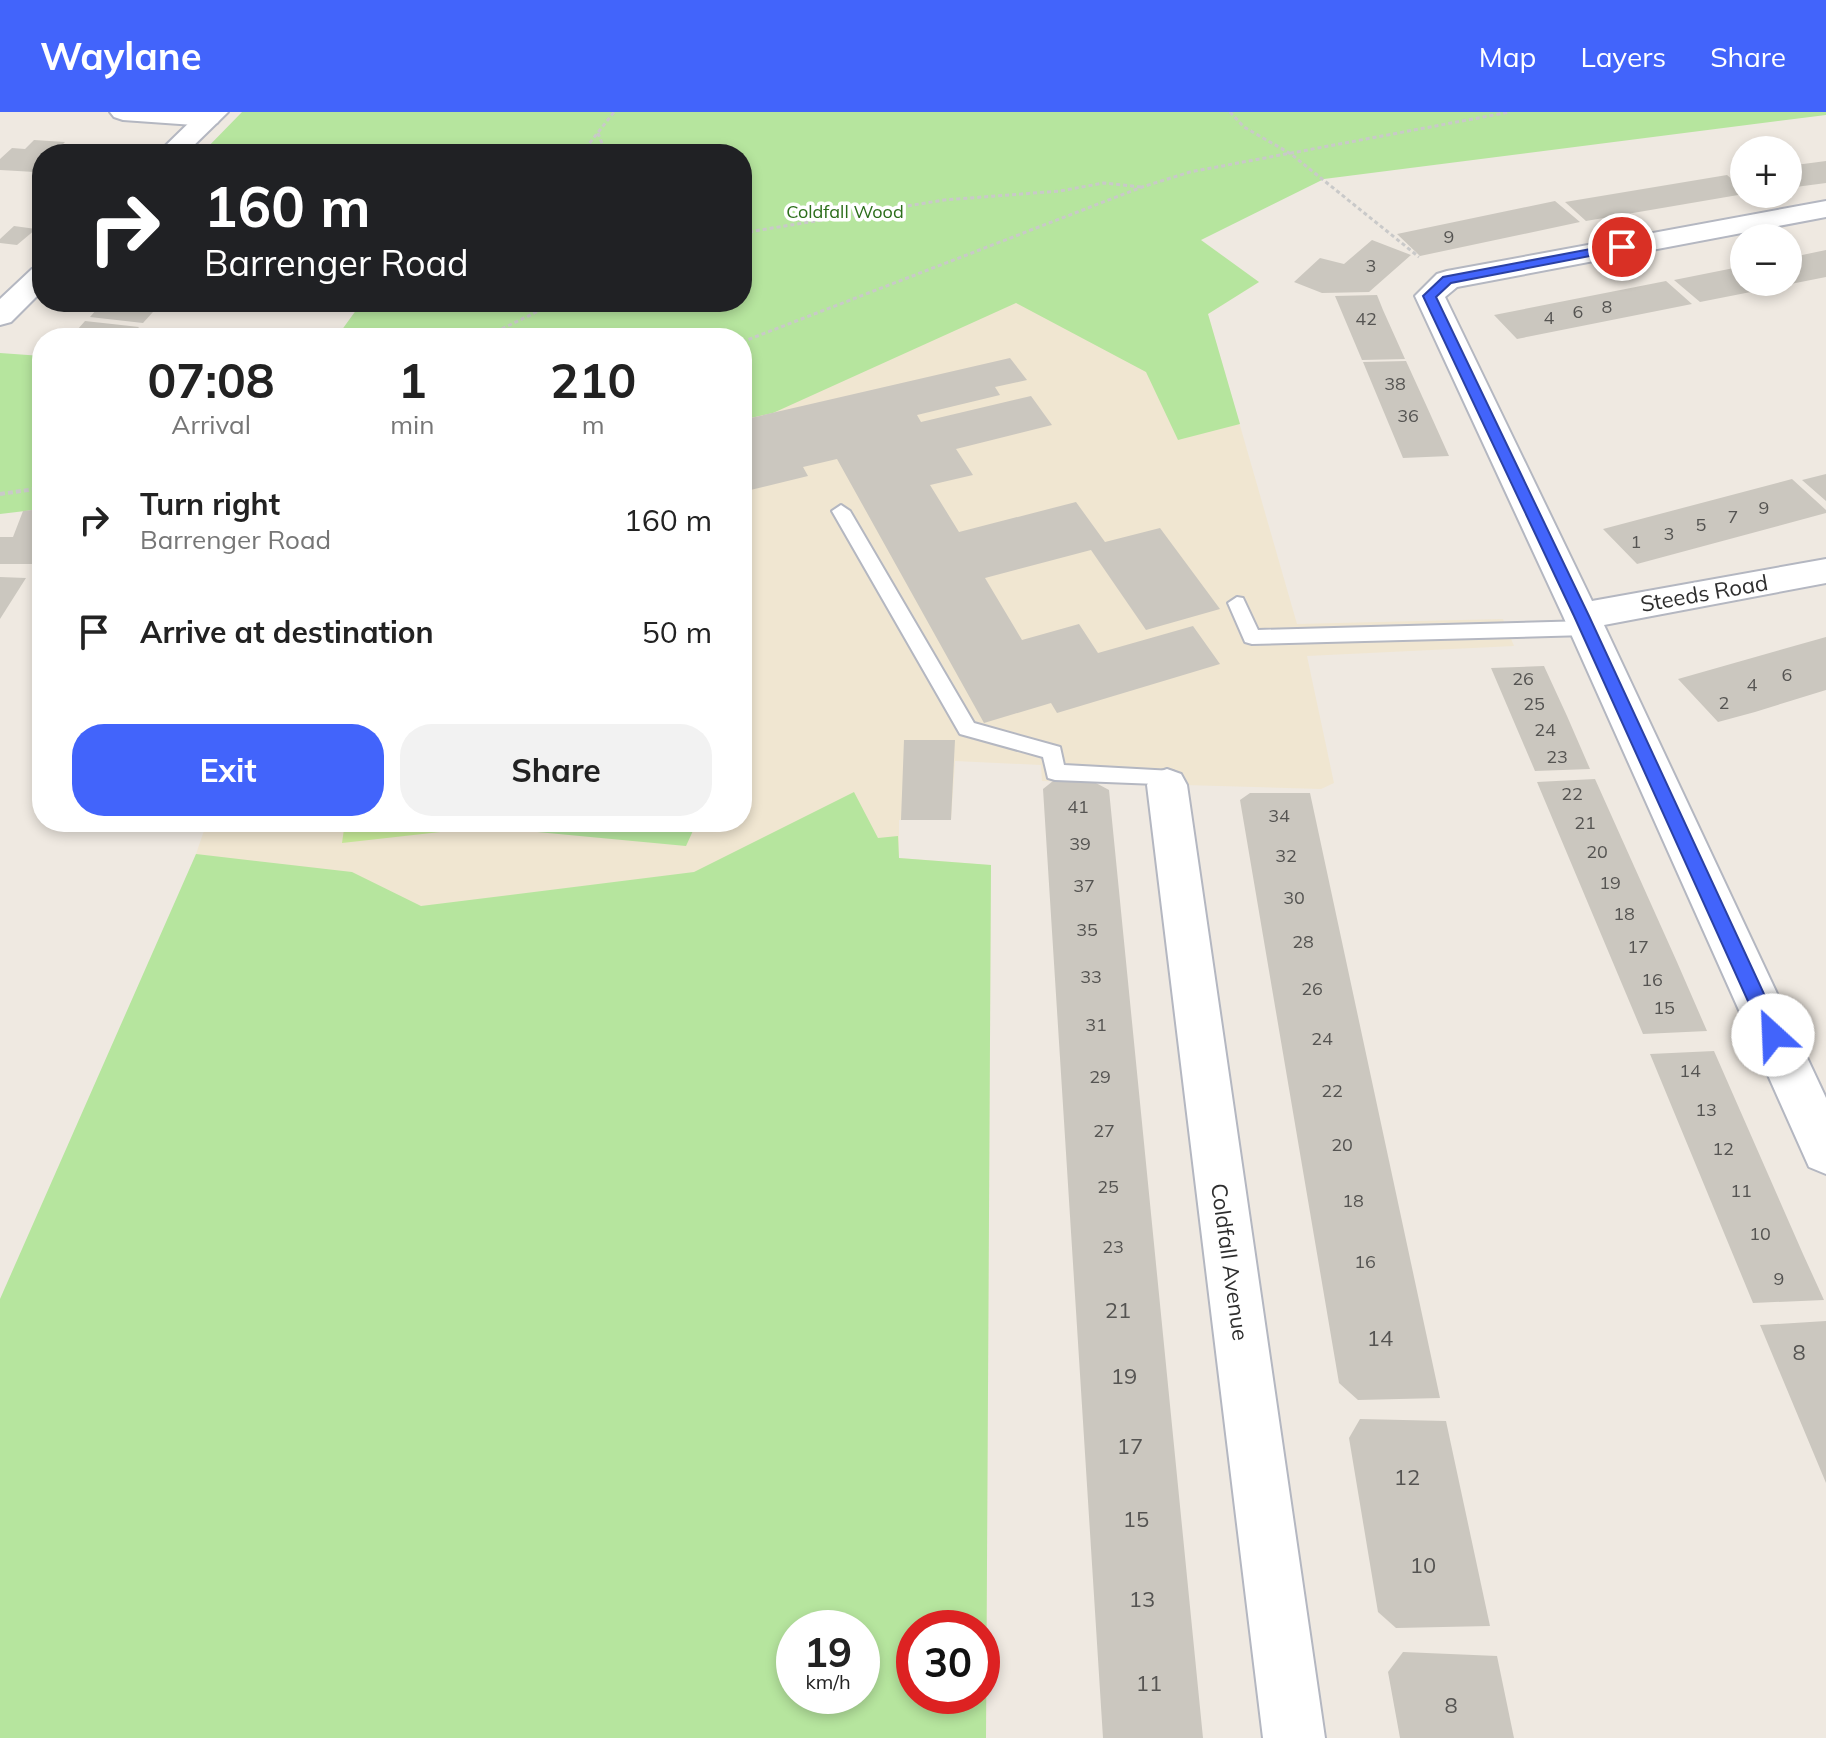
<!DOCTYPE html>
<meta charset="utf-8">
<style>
body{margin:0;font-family:Mulish,sans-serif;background:#f2f2f2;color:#222;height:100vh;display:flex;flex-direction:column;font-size:30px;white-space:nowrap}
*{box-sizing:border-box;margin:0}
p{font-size:26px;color:#767676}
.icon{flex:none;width:44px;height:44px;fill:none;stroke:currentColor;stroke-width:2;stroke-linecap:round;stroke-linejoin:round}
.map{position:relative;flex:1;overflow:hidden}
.drawer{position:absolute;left:32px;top:216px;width:720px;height:504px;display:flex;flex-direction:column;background:#fff;border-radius:32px;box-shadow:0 4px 12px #0003}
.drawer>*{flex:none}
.guide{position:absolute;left:32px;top:32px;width:720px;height:168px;border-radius:32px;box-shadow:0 4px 12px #0003;background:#202124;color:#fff;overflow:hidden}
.fabs{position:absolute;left:1730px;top:24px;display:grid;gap:16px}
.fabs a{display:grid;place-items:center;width:72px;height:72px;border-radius:50%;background:#fff;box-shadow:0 4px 12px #0003;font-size:40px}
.speed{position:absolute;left:776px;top:1498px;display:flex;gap:16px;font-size:40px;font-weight:700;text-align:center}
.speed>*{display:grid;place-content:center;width:104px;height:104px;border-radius:50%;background:#fff;box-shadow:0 4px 12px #0003;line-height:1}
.speed small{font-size:20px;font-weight:400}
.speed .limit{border:12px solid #d22;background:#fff;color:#111}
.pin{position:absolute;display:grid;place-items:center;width:68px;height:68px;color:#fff;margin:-34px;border:4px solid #fff;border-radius:50%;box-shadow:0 2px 8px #0007}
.me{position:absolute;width:88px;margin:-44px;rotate:335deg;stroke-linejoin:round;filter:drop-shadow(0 0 6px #0008)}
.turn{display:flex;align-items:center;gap:28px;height:168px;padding:0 40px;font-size:36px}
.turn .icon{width:104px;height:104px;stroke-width:2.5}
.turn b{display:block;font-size:56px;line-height:68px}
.eta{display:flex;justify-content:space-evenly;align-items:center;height:136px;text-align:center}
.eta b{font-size:48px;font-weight:700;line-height:56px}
.primary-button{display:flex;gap:16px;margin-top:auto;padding:16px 40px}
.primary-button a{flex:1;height:92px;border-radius:32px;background:#4264fb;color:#fff;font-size:32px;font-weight:700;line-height:92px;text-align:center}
.primary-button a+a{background:#f2f2f2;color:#222}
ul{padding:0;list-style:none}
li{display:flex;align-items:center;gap:24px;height:112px;padding:0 40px}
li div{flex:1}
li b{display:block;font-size:30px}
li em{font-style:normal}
header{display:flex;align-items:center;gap:48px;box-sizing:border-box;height:112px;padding:0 40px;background:#4264fb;color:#fff}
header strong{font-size:38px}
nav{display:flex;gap:44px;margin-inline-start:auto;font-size:28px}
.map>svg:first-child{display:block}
.education{fill:#f0e6d1;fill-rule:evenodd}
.green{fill:#b6e59e;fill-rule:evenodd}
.pitch{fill:#c9ec9a}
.building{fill:#cbc7bf}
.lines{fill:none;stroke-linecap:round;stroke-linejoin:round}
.service-casing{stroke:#b4b7c1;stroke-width:4}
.minor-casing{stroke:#b4b7c1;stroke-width:4}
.tertiary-casing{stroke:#b4b7c1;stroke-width:4}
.path-far1{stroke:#c9c9c9;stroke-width:3;stroke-dasharray:4 3;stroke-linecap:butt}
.path{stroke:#c9c9c9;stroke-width:4;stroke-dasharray:5 3;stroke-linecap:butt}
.service{fill:#fff;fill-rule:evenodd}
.minor{fill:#fff;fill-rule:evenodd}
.tertiary{fill:#fff;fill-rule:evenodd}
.route{fill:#4264fb;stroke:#2b41a3;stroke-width:2}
.labels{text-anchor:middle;stroke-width:7;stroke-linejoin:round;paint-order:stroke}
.far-park-label{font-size:18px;fill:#2c6e1b;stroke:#fff}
.number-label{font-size:18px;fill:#555452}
.street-label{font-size:22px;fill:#2e2e2e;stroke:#fff}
.near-number-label{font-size:22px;fill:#555452}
</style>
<header>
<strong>Waylane</strong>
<nav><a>Map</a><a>Layers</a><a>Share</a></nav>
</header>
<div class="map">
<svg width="1826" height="1626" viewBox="0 0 1826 1626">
<rect width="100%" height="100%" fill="#efe9e1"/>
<!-- education -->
<path class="education" d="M1141 94 1259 170 1208 202 1297 512 1503 507 1514 534 1307 544 1334 671 1321 677 1042 669 1041 653 955 649 951 708H899V746L991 753 986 1626H0L196 742 207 710H742V244ZM794 1516H862V1584H794ZM914 1516H982V1584H914Z"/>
<!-- green -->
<path class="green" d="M242 0H1826V3L1324 67 1201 128 1259 170 1208 202 1240 312 1178 328 1146 260 1016 191 773 301 742 308V226H336L362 190H742V42H201Z
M0 241 42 244V397L0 402Z
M854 680 878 726 898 724 899 746 991 753 986 1626H0V1187L196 742 352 760 421 794 694 760ZM862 1516V1584H794V1516ZM982 1516V1584H914V1516Z
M485 710H697L686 734 485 715Z"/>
<!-- pitch -->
<path class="pitch" d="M345 710H485V715L342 731Z"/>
<!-- building -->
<path class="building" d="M34 28 65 30 53 42H42V53L35 60 0 58V47L12 36 25 37Z
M86 33 107 34 99 42H62L69 35 83 36Z
M1826 49V71L1788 76V54Z
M1727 63 1744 77V82L1586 109 1565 90Z
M1555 89 1580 110 1420 144 1397 122Z
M14 114 36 117 17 133 0 131V127Z
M1372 128 1411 143 1369 180 1322 181 1294 170 1320 146 1344 152Z
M1826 138V165L1700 190 1674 168 1744 154V170H1788V146Z
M1666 169 1692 192 1517 227 1494 203Z
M1377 183 1383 198 1405 247 1362 248 1335 184Z
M103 190H162L143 211 90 205Z
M85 209 139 215 130 226H70Z
M1010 246 1027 268 995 275 1000 283 917 303 921 310 1031 284 1052 313 956 337 973 363 930 373 959 420 1076 390 1105 430 1160 416 1220 497 1146 518 1091 438 985 466 1022 528 1079 512 1098 541 1193 514 1220 552 1057 601 1051 591 984 611 837 347 803 355 808 364 742 380V308Z
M1406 249 1427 295 1449 344 1403 346 1363 250Z
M1826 362V389L1802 368Z
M1792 367 1826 398V401L1637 452 1603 417Z
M42 397V452H0V425H13L23 399Z
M0 465 26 466 0 507Z
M1826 525V578L1755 600 1718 610 1678 567Z
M1544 554 1567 604 1590 657 1535 659 1491 556Z
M904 628H955L951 708H901Z
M1595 667 1677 850 1707 919 1643 922 1537 670Z
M1053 669 1096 671 1109 678 1203 1626H1103L1043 677Z
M1250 681H1310L1440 1286 1358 1288 1339 1271 1240 688Z
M1714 939 1803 1142 1824 1188 1753 1191 1650 942Z
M1826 1209V1371L1760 1213Z
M1360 1307 1446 1309 1490 1514 1396 1516 1378 1500 1349 1326Z
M1403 1540 1497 1544 1514 1626H1400L1388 1560Z"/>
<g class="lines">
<!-- service casing -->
<g class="service-casing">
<path id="service" d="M841 393 850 399 974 611 1060 635 1064 653 1173 659 1177 673 1174 679H1160L1157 672 1055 668 1048 666 1043 645 960 622 832 399Z
M1237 485 1243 486 1258 518 1587 509 1596 516 1587 523 1252 532 1245 530 1228 491Z"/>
</g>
<!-- minor casing -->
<g class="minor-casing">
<path id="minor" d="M110 0H215L221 6 217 11 208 14 123 8 114 5Z
M1826 89V105L1457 175 1445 185 1592 489 1826 447V471L1604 513 1826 986V1062L1809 1055 1563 504 1415 184 1437 162 1447 159Z
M1167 657 1181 662 1187 673 1325 1626H1263L1147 673 1153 662Z"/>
</g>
<!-- tertiary casing -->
<g class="tertiary-casing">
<path id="tertiary" d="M200 0H228L185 42H157Z
M42 154V179L11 210 0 213V187L32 157Z"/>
</g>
<!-- path-far1 -->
<path class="path-far1" d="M1230 0 1244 15 1291 42 1419 145
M598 21 606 42
M581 42 614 0
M742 121 944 88 1060 79 1104 71 1141 75
M483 226 557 190
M742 230 1142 75 1190 60 1510 0"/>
<!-- path -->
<path class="path" d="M0 382 42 376"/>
<!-- service -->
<use href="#service" class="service"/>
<!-- minor -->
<use href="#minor" class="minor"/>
<!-- tertiary -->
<use href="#tertiary" class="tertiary"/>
</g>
<!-- route -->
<path class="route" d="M1622 131 1626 133V137L1451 171 1436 185 1589 504 1783 923 1780 929 1773 931 1766 929 1574 504 1423 184 1443 165Z"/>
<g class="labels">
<!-- far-park labels -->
<g class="far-park-label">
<text x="845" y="106">Coldfall Wood</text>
</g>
<!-- number labels -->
<g class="number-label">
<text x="1449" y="131">9</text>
<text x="1371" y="160">3</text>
<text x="1607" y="201">8</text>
<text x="1578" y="206">6</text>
<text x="1549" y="212">4</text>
<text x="1366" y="213">42</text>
<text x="1395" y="278">38</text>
<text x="1408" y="310">36</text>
<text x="1764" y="402">9</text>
<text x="1733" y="411">7</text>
<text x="1701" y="419">5</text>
<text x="1669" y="428">3</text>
<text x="1636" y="436">1</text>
<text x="1787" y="569">6</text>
<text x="1523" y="573">26</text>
<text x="1752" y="579">4</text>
<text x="1724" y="597">2</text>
<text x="1534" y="598">25</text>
<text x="1545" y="624">24</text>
<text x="1557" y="651">23</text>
<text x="1572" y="688">22</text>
<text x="1078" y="701">41</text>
<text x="1279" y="710">34</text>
<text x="1585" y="717">21</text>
<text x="1080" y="738">39</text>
<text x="1597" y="746">20</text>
<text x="1286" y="750">32</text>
<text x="1610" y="777">19</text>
<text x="1084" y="780">37</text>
<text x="1294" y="792">30</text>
<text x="1624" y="808">18</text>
<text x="1087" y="824">35</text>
<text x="1303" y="836">28</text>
<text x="1638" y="841">17</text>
<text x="1091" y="871">33</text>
<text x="1652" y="874">16</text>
<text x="1312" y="883">26</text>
<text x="1664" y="902">15</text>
<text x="1096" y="919">31</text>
<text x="1322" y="933">24</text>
<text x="1690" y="965">14</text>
<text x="1100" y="971">29</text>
<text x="1332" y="985">22</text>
<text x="1706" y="1004">13</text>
<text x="1104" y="1025">27</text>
<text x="1342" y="1039">20</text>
<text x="1723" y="1043">12</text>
<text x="1108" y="1081">25</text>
<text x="1741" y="1085">11</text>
<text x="1353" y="1095">18</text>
<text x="1760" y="1128">10</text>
<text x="1113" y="1141">23</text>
<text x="1365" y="1156">16</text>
<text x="1779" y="1173">9</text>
</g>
<!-- street labels -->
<g class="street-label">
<text transform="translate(1704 481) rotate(-10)" y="8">Steeds Road</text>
<text transform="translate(1230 1150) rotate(82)" y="8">Coldfall Avenue</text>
</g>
<!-- near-number labels -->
<g class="near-number-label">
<text x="1118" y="1206">21</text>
<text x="1380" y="1234">14</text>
<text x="1799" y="1248">8</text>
<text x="1124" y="1272">19</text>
<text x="1130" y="1342">17</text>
<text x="1407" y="1373">12</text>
<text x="1136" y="1415">15</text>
<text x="1423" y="1461">10</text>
<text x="1142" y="1495">13</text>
<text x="1149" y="1579">11</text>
<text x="1451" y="1601">8</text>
</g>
</g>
</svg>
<div class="fabs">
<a>+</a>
<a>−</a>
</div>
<div class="speed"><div>19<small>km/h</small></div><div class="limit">30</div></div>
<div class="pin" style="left:1622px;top:135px;background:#d93025"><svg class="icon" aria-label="arrive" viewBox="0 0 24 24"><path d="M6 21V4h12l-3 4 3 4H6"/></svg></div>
<svg class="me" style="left:1773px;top:923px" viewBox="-20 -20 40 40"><circle r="19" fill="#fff"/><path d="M0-13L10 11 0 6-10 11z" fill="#4264fb"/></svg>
<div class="guide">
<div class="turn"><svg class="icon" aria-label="right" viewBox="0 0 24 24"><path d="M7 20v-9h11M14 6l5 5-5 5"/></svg><div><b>160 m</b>Barrenger Road</div></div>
</div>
<section class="drawer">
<div class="eta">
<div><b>07:08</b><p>Arrival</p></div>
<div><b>1</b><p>min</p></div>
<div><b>210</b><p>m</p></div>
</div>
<ul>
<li><svg class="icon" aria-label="right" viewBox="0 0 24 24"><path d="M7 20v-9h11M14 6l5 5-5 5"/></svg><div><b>Turn right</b><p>Barrenger Road</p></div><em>160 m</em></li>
<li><svg class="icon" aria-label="arrive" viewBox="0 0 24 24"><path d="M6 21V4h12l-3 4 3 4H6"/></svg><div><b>Arrive at destination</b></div><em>50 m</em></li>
</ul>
<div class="primary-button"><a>Exit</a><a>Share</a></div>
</section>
</div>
